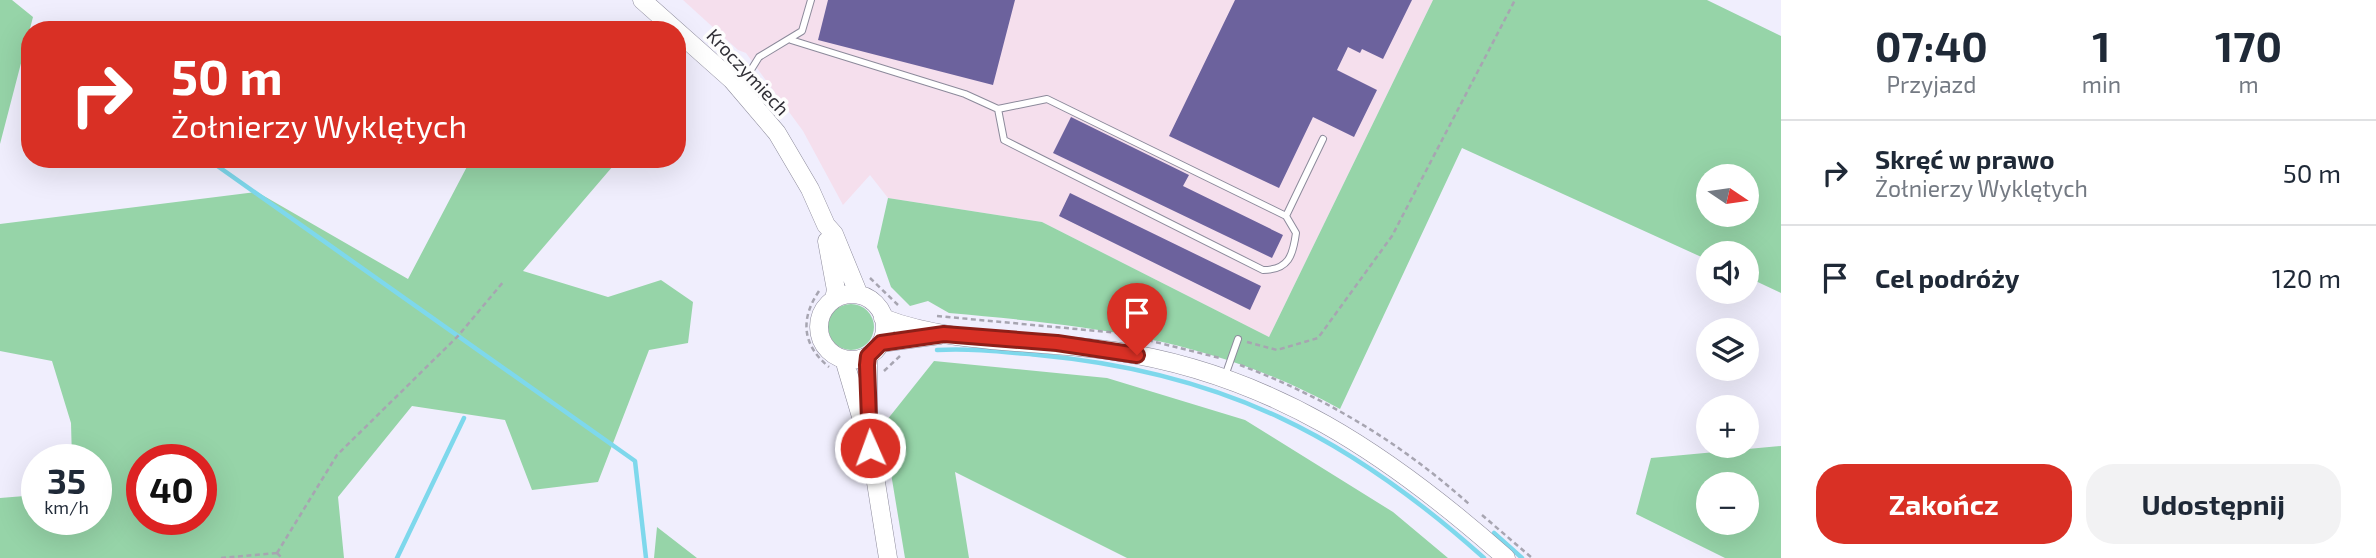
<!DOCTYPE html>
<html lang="pl">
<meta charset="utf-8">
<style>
body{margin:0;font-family:"Exo 2",sans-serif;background:#f2f2f3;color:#1f2937;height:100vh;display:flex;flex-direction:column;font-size:26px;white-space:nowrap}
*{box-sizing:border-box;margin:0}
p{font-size:23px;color:#747a83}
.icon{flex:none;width:38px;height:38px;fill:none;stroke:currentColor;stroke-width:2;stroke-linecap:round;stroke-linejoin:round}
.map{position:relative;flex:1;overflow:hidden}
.sheet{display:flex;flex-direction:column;background:#fff;width:595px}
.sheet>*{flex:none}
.top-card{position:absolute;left:21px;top:21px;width:665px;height:147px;border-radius:28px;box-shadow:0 7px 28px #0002;background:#d93025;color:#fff;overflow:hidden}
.needle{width:46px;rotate:103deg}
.controls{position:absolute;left:1696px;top:164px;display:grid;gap:14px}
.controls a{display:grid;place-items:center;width:63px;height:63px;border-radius:50%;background:#fff;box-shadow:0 7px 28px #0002;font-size:35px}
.speed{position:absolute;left:21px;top:444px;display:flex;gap:14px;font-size:35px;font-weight:700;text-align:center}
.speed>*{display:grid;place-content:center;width:91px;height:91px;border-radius:50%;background:#fff;box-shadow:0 7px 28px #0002;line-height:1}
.speed small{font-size:18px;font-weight:400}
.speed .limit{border:10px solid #d22;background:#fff;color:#111}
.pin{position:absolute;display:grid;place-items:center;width:60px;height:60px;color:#fff;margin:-72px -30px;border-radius:50% 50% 50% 0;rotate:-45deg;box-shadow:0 0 7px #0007}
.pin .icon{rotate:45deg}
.me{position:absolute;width:77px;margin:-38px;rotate:358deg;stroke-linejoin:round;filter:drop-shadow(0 0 5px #0008)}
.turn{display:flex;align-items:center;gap:24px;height:147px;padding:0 35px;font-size:32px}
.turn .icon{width:91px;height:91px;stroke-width:2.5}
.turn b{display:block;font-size:49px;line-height:60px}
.eta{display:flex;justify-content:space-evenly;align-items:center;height:119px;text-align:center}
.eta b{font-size:42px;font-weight:700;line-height:49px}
.button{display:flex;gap:14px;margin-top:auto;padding:14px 35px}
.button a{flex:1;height:80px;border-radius:28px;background:#d93025;color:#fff;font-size:28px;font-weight:700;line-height:80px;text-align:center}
.button a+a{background:#f2f2f3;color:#1f2937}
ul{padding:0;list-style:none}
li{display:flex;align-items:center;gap:21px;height:105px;padding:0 35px;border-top:2px solid #e0e1e3}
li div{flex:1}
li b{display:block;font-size:26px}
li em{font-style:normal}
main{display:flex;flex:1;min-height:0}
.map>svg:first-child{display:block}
.industrial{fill:#f5dfed}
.green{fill:#96d4a8;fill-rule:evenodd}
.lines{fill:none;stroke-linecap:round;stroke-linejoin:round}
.stream{stroke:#7ed8ec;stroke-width:4.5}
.building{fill:#6c629d}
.lane-casing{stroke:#8c8a9b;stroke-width:8}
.secondary-casing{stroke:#8c8a9b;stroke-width:19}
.path{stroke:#a7a5b1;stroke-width:2.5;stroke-dasharray:5 3.5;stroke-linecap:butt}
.lane{stroke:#fff;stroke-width:6}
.secondary{stroke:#fff;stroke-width:18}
.route-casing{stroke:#8d1f18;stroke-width:18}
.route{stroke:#d93025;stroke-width:12}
.labels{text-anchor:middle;stroke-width:7;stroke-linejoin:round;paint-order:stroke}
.street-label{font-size:19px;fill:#302f36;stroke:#fdfdfd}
</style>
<main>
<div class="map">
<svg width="1781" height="558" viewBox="0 0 1781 558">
<rect width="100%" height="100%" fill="#f0eefd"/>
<!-- industrial -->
<path class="industrial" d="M683 0H1433L1269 337 1042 222 888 198 870 175 843 205 803 131 746 53 738 50Z"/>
<!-- green -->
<path class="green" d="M0 0H12L33 17 0 144Z
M1433 0H1707L1781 36V293L1747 277 1746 254H1708V260L1462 148 1340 409C1211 338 1093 326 949 313L928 301 910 306 891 287 877 247 888 198 1042 222 1269 337ZM1708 177H1746V215H1708Z
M471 159H619L523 271 608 297 661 280 693 302 688 343 649 350 598 482 532 490 505 420 412 406 338 497 344 558H0V498L37 495V520H96V460H72L71 423 52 361 0 351V224L257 192 408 279ZM142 460H201V520H142Z
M828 327a23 23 0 1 1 46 0a23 23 0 1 1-46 0Z
M934 361 1107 378 1245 420 1393 512 1448 558H1127L955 472 969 558H905L883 425Z
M1781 446V558H1725L1636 514 1651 458ZM1708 485H1746V523H1708Z
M657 527 697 558H654Z"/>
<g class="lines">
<!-- stream -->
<path class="stream" d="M209 160 635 461 646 558
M937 350C970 348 1005 352 1038 355 1222 372 1348 436 1484 558
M1494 533 1522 558
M397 558 464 418"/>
</g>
<!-- building -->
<path class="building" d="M828 0H1015L993 85 818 40Z
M1235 0H1412L1383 59 1362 49 1360 53 1348 47 1337 70 1377 90 1354 137 1313 117 1279 188 1169 136Z
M1071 117 1189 175 1183 186 1283 235 1272 258 1053 153Z
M1070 193 1261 286 1250 310 1059 216Z"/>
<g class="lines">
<!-- lane casing -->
<g class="lane-casing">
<path id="lane" d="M791 40 965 94 998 109 1047 99 1286 216 1323 139
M741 86 759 57 802 31 811 0
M998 109 1004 140 1263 270C1289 270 1293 255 1296 233L1286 216
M1225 376 1238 339"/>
</g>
<!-- secondary casing -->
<g class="secondary-casing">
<path id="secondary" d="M642 0 732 80 777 133 810 189 826 225 834 234 859 295
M827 241 836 290 834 299
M819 327a33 33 0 1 1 66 0a33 33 0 1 1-66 0Z
M883 318C952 345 1040 340 1114 351 1271 374 1390 455 1506 558
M881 343 940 335
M868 356V432L888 558
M844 359 862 420"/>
</g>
<!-- path -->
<path class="path" d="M870 278 898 305
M819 291C800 319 802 345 829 367
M937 316 1119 333 1220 358
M1247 342 1277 350 1318 338 1392 236 1515 0
M1240 365C1325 397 1401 443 1469 504
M884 371 900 356
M1482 515 1532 558
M277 553 337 455 458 336 504 281
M277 553 282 558
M221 558 277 553"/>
<!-- lane -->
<use href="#lane" class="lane"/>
<!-- secondary -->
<use href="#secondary" class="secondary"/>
</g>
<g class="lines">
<!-- route casing -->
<g class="route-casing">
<path id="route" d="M870 448 867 365 868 356 881 343 944 334 1057 343 1137 355"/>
</g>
<!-- route -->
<use href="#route" class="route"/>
</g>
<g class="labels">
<!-- street labels -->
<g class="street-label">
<text transform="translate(748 72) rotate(47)" y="7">Kroczymiech</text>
</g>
</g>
</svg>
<div class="controls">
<a><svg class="needle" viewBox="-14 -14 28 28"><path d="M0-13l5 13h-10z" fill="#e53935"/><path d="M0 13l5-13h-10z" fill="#747a83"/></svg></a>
<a><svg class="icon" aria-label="sound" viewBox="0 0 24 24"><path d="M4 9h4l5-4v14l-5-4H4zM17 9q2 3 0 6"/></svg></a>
<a><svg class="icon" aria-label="layers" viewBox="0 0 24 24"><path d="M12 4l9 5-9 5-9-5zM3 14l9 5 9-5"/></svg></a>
<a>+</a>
<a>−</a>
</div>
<div class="speed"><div>35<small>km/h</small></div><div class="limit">40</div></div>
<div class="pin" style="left:1137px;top:355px;background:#d93025"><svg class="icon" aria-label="arrive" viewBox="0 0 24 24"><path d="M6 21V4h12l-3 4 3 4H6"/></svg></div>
<svg class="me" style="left:870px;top:448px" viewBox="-20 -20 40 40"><circle r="17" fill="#d93025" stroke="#fff" stroke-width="3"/><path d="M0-11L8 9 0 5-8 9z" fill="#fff"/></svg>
<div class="top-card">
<div class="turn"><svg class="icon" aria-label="right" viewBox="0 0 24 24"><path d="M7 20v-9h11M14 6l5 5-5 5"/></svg><div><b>50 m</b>Żołnierzy Wyklętych</div></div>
</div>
</div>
<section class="sheet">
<div class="eta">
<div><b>07:40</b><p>Przyjazd</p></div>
<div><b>1</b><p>min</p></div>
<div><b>170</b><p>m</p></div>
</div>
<ul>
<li><svg class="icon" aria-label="right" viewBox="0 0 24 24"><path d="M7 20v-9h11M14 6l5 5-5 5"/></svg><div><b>Skręć w prawo</b><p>Żołnierzy Wyklętych</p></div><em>50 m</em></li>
<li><svg class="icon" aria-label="arrive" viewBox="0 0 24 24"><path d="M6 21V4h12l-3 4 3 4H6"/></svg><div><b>Cel podróży</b></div><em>120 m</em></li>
</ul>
<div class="button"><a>Zakończ</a><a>Udostępnij</a></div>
</section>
</main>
